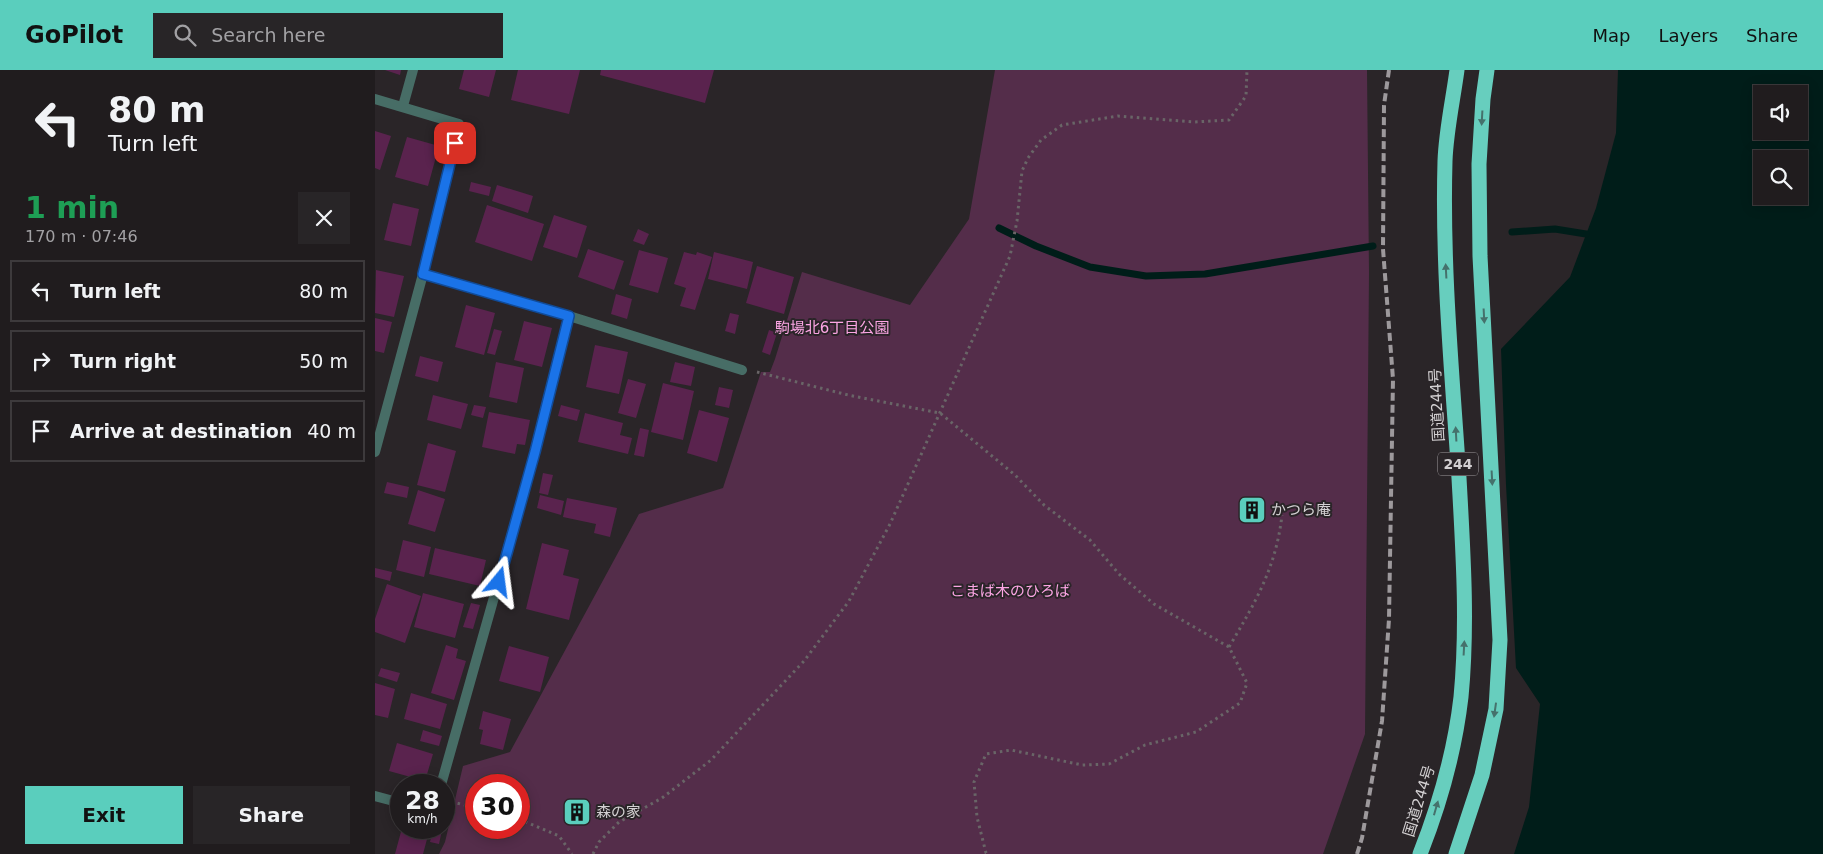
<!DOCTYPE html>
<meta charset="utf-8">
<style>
body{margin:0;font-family:"DejaVu Sans","Noto Sans JP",sans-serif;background:#282527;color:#f1f3f6;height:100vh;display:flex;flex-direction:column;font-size:19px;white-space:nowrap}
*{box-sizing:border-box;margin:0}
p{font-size:16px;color:#a2a1a4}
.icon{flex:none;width:28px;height:28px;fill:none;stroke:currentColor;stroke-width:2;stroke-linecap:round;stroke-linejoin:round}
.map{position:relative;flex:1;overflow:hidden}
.details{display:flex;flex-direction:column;background:#201c1e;width:375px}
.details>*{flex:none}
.top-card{background:#201c1e;color:#f1f3f6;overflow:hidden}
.fabs{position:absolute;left:1378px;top:15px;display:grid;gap:10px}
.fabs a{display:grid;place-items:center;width:55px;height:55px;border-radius:0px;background:#201c1e;box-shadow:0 2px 12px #0003,0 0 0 1px #3d3a3c;font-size:25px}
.speed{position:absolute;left:15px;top:704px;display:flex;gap:10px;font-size:25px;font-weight:700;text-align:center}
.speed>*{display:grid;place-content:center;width:65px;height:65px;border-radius:50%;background:#201c1e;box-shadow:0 2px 12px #0003,0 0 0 1px #3d3a3c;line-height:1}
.speed small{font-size:12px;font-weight:400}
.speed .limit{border:8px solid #d22;background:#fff;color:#111}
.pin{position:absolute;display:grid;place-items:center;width:42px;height:42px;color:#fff;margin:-21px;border-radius:10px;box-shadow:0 2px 8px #0006}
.me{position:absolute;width:55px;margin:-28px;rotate:16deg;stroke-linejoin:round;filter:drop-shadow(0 0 4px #0008)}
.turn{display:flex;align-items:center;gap:18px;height:105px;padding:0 25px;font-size:22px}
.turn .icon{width:65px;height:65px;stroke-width:2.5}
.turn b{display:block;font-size:35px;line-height:42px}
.round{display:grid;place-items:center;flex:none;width:52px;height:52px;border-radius:0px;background:#282527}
.head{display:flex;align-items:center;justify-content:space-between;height:85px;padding:0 25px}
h1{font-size:30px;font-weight:800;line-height:38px;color:#1e9e55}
.button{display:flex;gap:10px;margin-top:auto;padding:10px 25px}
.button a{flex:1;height:58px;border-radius:0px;background:#5acebd;color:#111;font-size:20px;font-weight:800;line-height:58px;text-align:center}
.button a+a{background:#282527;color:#f1f3f6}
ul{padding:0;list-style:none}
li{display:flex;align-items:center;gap:15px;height:62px;margin:0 10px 8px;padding:0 15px;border:2px solid #3d3a3c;border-radius:0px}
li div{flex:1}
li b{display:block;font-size:19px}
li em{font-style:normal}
header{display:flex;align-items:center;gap:30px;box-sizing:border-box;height:70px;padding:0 25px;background:#5acebd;color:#111}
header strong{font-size:24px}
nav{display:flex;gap:28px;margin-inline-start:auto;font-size:18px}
.search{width:350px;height:45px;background:#282527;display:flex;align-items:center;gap:12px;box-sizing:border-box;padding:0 18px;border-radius:0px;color:#a2a1a4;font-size:19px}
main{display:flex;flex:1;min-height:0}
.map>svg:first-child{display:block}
.green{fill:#542d4a;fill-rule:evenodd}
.water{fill:#001d19;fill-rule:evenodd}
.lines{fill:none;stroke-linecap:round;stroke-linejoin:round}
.stream{stroke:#001d19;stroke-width:7}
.building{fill:#5a234e}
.path{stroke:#696567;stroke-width:3;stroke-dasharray:2.5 4;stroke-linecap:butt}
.street{stroke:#476d66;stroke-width:10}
.highway{stroke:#67cebe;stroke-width:15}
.rail{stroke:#9d999c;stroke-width:4;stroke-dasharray:8 4;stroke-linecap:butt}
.oneway{fill:#45716c}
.route-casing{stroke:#114b97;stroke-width:12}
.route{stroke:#1a73e8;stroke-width:9}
.labels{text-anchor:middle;stroke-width:4;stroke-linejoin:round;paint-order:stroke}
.shield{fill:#2a2528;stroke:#a09d9f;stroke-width:1}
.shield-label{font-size:14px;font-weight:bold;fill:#d3d0d2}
.park-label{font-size:15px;fill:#fca5e4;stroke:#2a2528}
.street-label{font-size:15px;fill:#d3d0d2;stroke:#2a2528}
.poi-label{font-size:15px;fill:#d3d0d2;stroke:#2a2528;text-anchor:start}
</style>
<header>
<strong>GoPilot</strong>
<div class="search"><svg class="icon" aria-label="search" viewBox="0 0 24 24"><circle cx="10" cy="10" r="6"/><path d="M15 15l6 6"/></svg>Search here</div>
<nav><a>Map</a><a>Layers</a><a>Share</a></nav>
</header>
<main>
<section class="details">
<div class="top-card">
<div class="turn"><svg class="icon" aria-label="left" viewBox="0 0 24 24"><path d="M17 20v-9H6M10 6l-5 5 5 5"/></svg><div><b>80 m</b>Turn left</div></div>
</div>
<div class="head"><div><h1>1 min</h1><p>170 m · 07:46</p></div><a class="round"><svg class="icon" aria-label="close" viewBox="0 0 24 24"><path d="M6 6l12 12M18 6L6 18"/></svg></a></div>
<ul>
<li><svg class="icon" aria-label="left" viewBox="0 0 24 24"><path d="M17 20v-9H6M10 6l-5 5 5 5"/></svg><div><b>Turn left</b></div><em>80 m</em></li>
<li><svg class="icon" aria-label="right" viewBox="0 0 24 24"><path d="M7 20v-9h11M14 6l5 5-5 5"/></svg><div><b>Turn right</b></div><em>50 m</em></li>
<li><svg class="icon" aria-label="arrive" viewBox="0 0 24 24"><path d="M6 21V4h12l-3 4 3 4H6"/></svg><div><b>Arrive at destination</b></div><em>40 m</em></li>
</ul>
<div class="button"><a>Exit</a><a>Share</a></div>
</section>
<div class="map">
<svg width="1448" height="784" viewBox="0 0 1448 784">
<rect width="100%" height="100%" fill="#2a2528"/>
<!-- green -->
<path class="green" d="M620 0H992L994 203 990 664 948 784H64L70 772 88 696 135 682 264 444 348 418 386 302H395L400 289 427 202 535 235 594 149ZM101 715H144V758H101Z"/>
<!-- water -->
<path class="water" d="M1243 0H1448V784H1139L1154 737 1165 634 1141 598 1131 415 1126 279 1195 207 1221 138 1241 63ZM1386 24H1424V61H1386ZM1386 89H1424V126H1386Z"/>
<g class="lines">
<!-- stream -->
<path class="stream" d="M624 158 661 176 715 197 771 206 830 204 998 176
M1137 162 1180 159 1211 164"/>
</g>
<!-- building -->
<path class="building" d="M10 0H26L25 5Z
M89 0H121L114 27 84 19Z
M143 0H205L194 44 136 30Z
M226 0H339L330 33 225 5Z
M0 61 16 66 5 100 0 98Z
M32 67 64 76 53 116 20 107Z
M96 112 116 117 114 126 94 121Z
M122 115 158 126 153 143 117 131Z
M18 133 44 139 36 176 9 170Z
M112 135 169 154 157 191 100 172Z
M179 145 212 156 202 188 168 177Z
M263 159 274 164 269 175 258 171Z
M213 179 249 191 239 220 203 207Z
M264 180 293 188 283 223 254 215Z
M309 182 321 185 322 182 337 187 320 240 305 236 311 218 299 214Z
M339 182 378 192 372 219 333 209Z
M382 196 419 207 409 244 371 233Z
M1 200 29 206 19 247 0 243Z
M241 224 257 229 252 249 236 244Z
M91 235 120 243 109 285 80 277Z
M355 243 364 245 360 264 350 261Z
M0 248 17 252 9 283 0 281Z
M149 251 177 258 167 297 139 290Z
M119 259 127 261 120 285 112 283Z
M394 260 402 263 395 285 387 282Z
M220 275 253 282 244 324 211 317Z
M45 286 68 292 63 312 40 306Z
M121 292 149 298 142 333 114 327Z
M300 292 320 297 316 316 295 312Z
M253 309 271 314 261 348 243 343Z
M288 313 319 321 308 370 276 362Z
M344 317 358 320 354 338 340 335Z
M58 325 93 334 86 359 52 350Z
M99 335 111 337 108 348 96 345Z
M186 335 205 340 202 351 183 346Z
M324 340 354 348 342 392 312 383Z
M114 342 155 350 150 375 142 374 140 384 107 377Z
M210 343 248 353 245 365 257 368 253 384 203 372Z
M265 358 274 360 269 387 259 385Z
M53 373 81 381 70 422 42 415Z
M168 403 178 405 173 425 164 423Z
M12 412 34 417 32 428 9 423Z
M43 420 70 429 60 462 33 454Z
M165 425 189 431 186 445 162 438Z
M192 428 242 438 235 467 219 463 221 454 188 447Z
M873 433 884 435 882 448 871 446Z
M28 470 56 477 49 507 21 500Z
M167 473 194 480 188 505 204 509 194 550 151 539Z
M60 478 111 490 105 516 54 504Z
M0 498 17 502 15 511 0 507Z
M12 514 46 526 30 573 0 562V549Z
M48 523 89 534 80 568 39 557Z
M96 533 105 535 98 559 88 557Z
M71 575 83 579 81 588 91 591 79 630 56 623Z
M134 576 174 587 165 622 124 611Z
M6 598 25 603 22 612 3 606Z
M0 613 20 619 13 648 0 645Z
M36 623 72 634 65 659 29 649Z
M108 641 136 649 128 680 105 674 108 660 104 659Z
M48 660 67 666 64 676 45 671Z
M22 673 58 684 50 711 14 701Z
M192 729 217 735 212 755 187 749Z
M27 758H55L48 784H20Z
M58 758 67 760 64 774 55 772Z"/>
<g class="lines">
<!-- path -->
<path class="path" d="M382 302 473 325 565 343 640 405 669 435 715 470 744 504 779 534 854 577 872 613 865 633 821 662 770 675 734 694 707 695 636 680 611 684 599 712 602 747 611 783 613 784
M854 577C880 533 901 498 907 445
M70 730 101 738
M144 749 184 766 197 784
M218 784 224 772 244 752 287 728 336 690 429 591 474 531 515 454 635 186 642 151 647 101 653 88 666 70 687 55 743 46 819 52 854 50 871 26 872 0"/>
<!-- street -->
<path class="street" d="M0 29 84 54 48 204 0 382
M28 36 38 0
M48 204 194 246 160 382 66 715
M194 246 367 300
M0 726 26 733"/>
<!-- highway -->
<path class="highway" d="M1045 784C1064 736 1080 679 1086 627 1093 554 1088 481 1084 408 1077 303 1067 196 1070 91 1071 61 1078 30 1082 0
M1081 784 1107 705 1121 639 1125 570 1105 186 1104 94 1108 29 1112 0"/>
<!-- rail -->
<path class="rail" d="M982 784 987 768 1007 651 1014 549 1018 309 1008 179 1009 35 1014 0"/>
</g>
<!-- one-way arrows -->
<defs><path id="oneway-solid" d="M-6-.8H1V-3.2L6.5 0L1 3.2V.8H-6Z" transform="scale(1.25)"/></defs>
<g class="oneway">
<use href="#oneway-solid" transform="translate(1107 48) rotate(93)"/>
<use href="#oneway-solid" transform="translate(1071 201) rotate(-93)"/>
<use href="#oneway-solid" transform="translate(1109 246) rotate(87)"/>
<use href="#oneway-solid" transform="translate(1081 364) rotate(-93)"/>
<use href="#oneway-solid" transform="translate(1117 408) rotate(87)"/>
<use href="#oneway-solid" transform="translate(1089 578) rotate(-87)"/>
<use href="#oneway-solid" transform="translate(1120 640) rotate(98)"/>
<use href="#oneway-solid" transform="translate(1061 738) rotate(-74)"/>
</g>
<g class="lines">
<!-- route casing -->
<g class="route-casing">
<path id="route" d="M80 73 48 204 194 246 160 382 124 512"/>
</g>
<!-- route -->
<use href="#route" class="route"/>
</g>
<!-- icons -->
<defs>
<g id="building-square" transform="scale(1.4375)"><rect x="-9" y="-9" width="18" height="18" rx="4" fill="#5acebd" stroke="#2a2528"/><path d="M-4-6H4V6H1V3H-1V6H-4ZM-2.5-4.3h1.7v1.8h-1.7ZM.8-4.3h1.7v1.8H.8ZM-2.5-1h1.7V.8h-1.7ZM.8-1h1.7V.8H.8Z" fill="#111"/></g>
</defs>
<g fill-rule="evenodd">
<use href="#building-square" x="877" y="440"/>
<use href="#building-square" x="202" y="742"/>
</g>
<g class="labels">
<!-- shield labels -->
<rect class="shield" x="1063" y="382.5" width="40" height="23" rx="4"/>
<g class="shield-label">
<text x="1083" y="399">244</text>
</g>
<!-- park labels -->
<g class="park-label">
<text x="457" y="263">駒場北6丁目公園</text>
<text x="635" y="526">こまば木のひろば</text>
</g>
<!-- street labels -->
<g class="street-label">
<text transform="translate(1062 335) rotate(-93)" y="5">国道244号</text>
<text transform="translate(1044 731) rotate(-73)" y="5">国道244号</text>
</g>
<!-- poi labels -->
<g class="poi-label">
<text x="896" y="445">かつら庵</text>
<text x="221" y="747">森の家</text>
</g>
</g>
</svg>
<div class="fabs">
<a><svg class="icon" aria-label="sound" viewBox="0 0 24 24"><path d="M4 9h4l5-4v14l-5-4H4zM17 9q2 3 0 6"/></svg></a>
<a><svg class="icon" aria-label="search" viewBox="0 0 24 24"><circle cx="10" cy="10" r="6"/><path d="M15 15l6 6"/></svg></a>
</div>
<div class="speed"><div>28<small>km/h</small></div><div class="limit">30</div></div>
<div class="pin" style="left:80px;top:73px;background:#d93025"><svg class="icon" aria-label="arrive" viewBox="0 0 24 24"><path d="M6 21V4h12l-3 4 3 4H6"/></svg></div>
<svg class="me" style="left:124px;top:512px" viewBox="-20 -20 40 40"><path d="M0-17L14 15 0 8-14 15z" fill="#1a73e8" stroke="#fff" stroke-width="4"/></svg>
</div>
</main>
